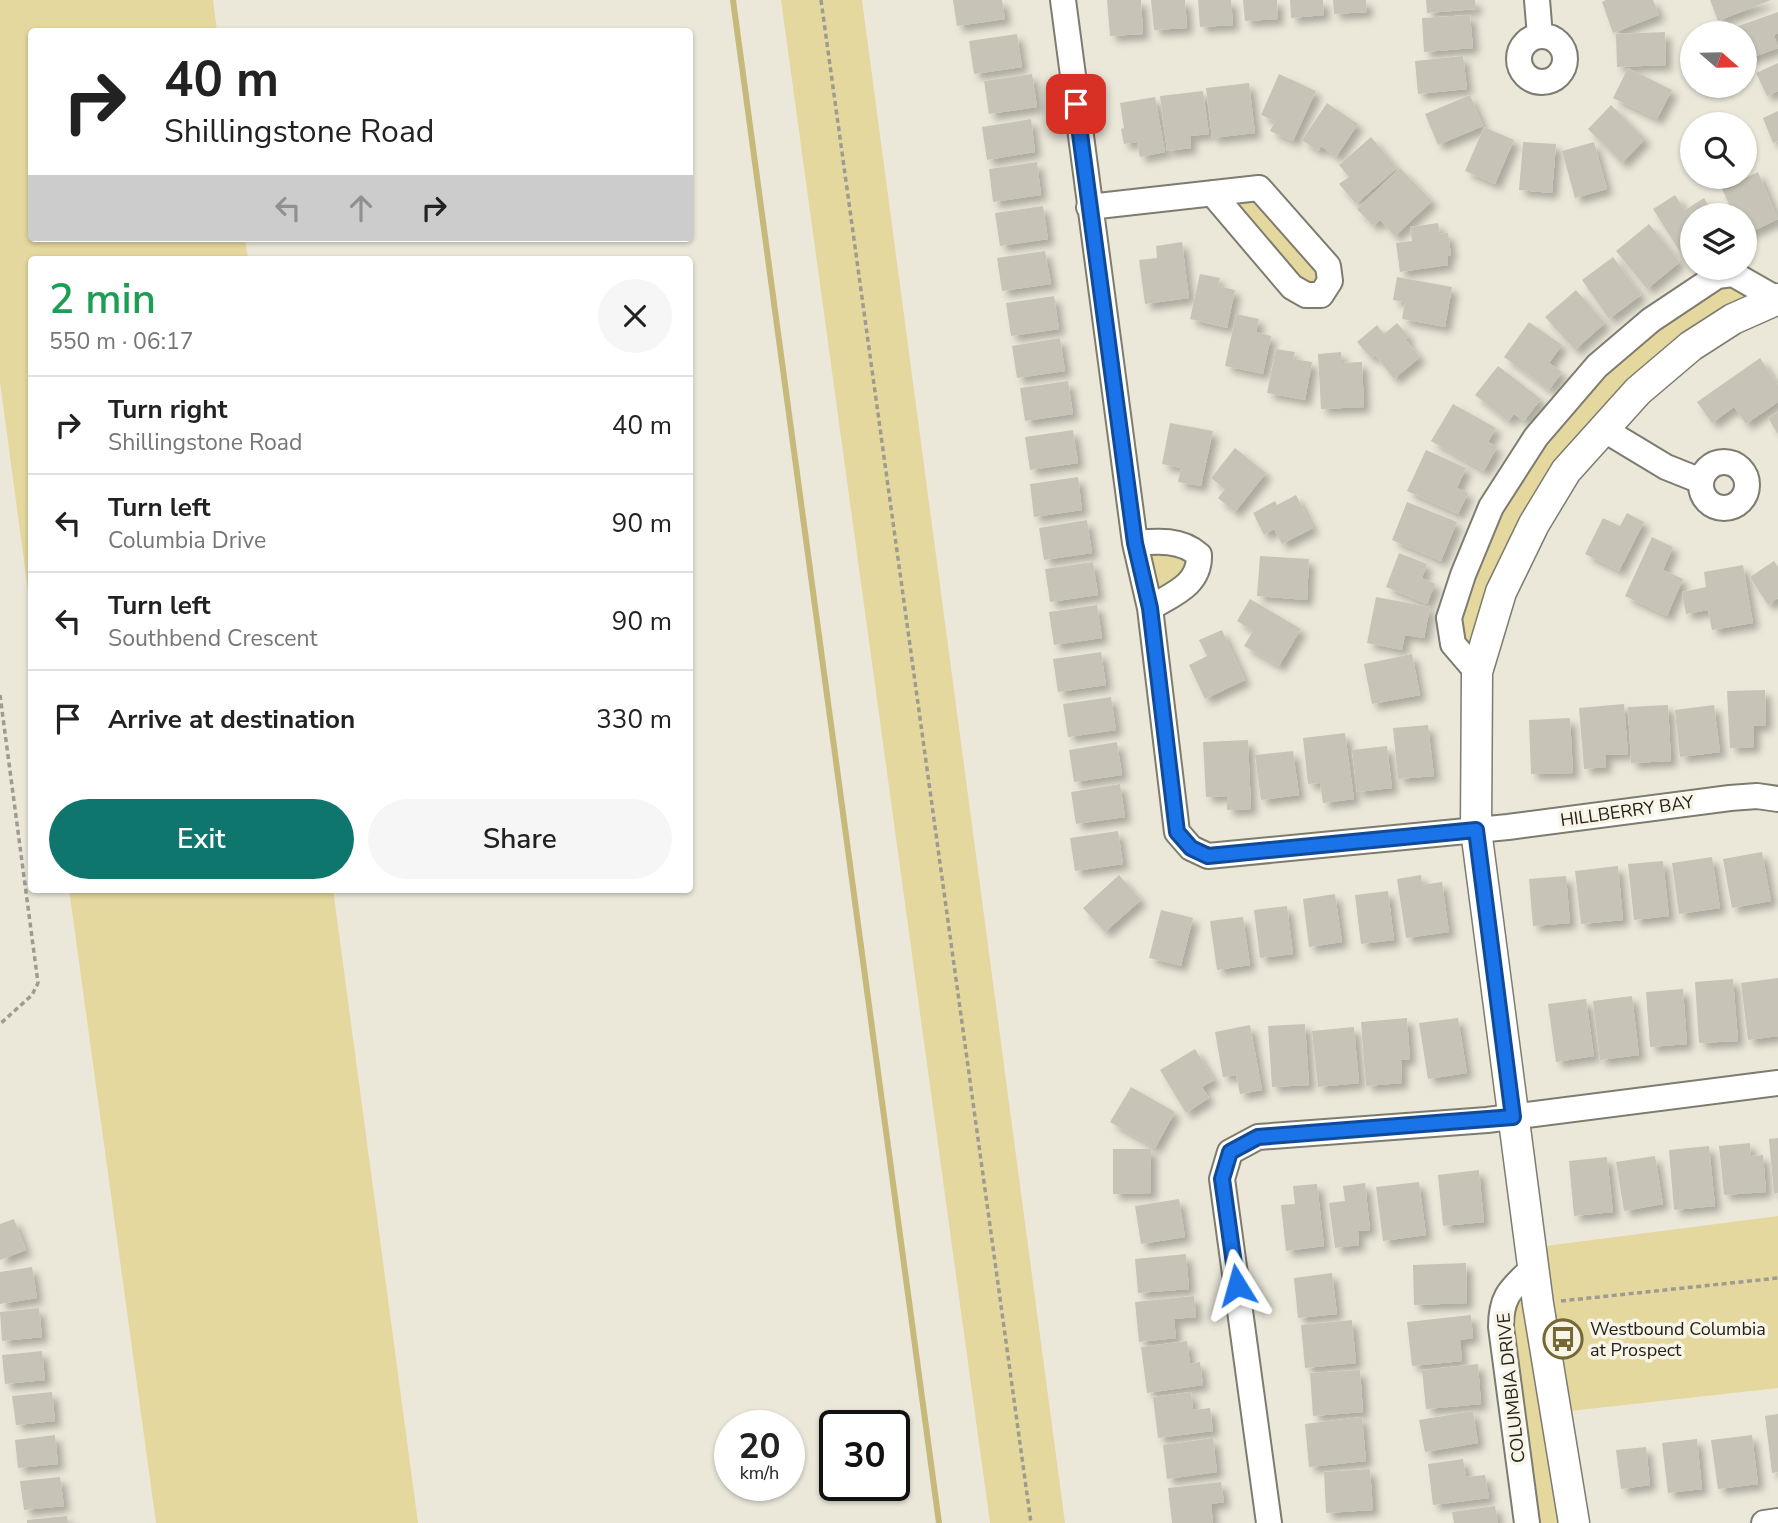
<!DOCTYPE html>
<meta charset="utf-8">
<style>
body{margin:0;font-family:"Nunito Sans",sans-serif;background:#f6f6f6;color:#222;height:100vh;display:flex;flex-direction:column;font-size:26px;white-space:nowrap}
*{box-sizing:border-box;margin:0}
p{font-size:23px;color:#767676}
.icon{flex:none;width:38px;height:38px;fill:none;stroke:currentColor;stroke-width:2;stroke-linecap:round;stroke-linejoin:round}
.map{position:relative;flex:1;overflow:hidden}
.side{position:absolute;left:28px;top:256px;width:665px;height:637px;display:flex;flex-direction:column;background:#fff;border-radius:7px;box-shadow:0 2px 5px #0004}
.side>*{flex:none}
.top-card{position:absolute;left:28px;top:28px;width:665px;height:214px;border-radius:7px;box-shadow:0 2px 5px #0004;background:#fff;color:#222;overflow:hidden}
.needle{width:46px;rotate:110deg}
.controls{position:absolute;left:1680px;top:21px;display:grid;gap:14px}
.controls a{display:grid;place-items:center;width:77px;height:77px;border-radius:50%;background:#fff;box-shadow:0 2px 5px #0004;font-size:35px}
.speed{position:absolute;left:714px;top:1410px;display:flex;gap:14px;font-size:35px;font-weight:700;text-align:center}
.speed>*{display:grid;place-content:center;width:91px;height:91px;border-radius:50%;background:#fff;box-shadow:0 2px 5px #0004;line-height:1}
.speed small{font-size:18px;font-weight:400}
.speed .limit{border:4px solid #111;border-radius:10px;background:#fff;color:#111}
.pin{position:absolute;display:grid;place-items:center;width:60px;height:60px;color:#fff;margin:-30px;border-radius:14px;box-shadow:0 4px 10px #0006}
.me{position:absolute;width:77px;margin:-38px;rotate:352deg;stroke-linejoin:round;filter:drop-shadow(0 0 5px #0008)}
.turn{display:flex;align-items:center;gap:24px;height:147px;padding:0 21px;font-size:32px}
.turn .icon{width:91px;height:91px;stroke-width:2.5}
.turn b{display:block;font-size:49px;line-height:60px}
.lanes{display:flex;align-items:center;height:66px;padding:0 21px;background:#0003;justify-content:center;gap:35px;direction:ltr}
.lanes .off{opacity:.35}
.round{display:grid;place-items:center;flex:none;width:74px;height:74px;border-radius:37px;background:#f6f6f6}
.overview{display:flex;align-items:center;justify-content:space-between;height:119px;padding:0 21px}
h1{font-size:42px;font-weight:600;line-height:52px;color:#1e9e55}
.primary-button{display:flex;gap:14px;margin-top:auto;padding:14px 21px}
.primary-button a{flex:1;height:80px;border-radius:42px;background:#0f766e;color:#fff;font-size:28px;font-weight:600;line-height:80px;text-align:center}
.primary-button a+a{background:#f6f6f6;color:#222}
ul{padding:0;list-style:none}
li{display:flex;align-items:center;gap:21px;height:98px;padding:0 21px;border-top:2px solid #e0e0e0}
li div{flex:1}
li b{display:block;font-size:26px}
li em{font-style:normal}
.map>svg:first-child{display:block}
.green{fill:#e4d89f}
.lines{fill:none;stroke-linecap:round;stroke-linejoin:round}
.stream{stroke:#c7b979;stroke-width:6}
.building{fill:#c7c4b7;filter:url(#shadow)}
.minor-casing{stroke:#7e7b6f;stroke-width:28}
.tertiary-casing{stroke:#7e7b6f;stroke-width:33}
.path{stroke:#9e9c91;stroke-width:3.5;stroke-dasharray:5 3.5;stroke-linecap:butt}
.minor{stroke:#fff;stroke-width:24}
.tertiary{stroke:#fff;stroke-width:30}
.route-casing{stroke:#114b97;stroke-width:18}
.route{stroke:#1a73e8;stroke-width:12}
.labels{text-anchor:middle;stroke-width:7;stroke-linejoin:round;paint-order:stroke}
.street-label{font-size:18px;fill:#23221d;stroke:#f8f5e7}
.poi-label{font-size:18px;fill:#23221d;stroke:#f8f5e7;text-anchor:start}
</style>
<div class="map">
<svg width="1778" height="1523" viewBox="0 0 1778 1523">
<defs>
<filter id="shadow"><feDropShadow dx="6" dy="6" stdDeviation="3.5" flood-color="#0004"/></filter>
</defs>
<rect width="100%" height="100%" fill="#ebe8da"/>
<!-- green -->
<path class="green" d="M0 0H213L217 31 32 32V238H245L248 259H32L31 613 0 382Z
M781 0H862L1065 1523H990Z
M1259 188 1328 266 1306 295 1212 193Z
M1717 276 1777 299 1733 319 1566 471 1477 672 1453 644 1491 507 1597 366Z
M1135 543 1199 555 1150 608Z
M69 889H333L418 1523H156Z
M1778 1216V1388L1552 1413 1570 1523H1524L1496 1314 1530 1248Z"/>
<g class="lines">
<!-- stream -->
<path class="stream" d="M733 0 939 1523"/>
</g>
<!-- building -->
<path class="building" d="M953 0H1002L1005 19 957 26Z
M1107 0H1141L1143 34 1110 36Z
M1151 0H1185L1187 28 1154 30Z
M1198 0H1231L1233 25 1200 27Z
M1243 0H1277L1278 19 1245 21Z
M1290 0H1323L1324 15 1291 18Z
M1333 0H1366L1367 12 1334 14Z
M1426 0H1475L1476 9 1427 13Z
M1606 0H1653L1659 15 1613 33 1602 2Z
M1710 0H1771L1718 21Z
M1778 12V33L1774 35 1778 48 1745 60V33H1724V31Z
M1470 15 1473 48 1424 52 1422 18Z
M1665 32 1666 65 1617 67 1616 34Z
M1017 34 1022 67 974 74 969 41Z
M1463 56 1467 89 1418 94 1415 61Z
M1778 63V91L1767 96 1756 73Z
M1628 68 1672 90 1657 119 1613 98Z
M1032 74 1037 107 989 114 984 81Z
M1279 74 1316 91 1293 141 1270 131 1275 121 1261 115Z
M1249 83 1255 133 1212 138 1206 88Z
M1203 91 1209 134 1190 136 1191 148 1167 151 1160 96Z
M1470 95 1483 126 1438 145 1425 114Z
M1155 97 1165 152 1140 157 1137 142 1124 144 1121 129 1124 128 1120 103Z
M1327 103 1358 124 1336 157 1321 146 1318 151 1302 140Z
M1611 105 1645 139 1622 163 1588 129Z
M1778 111V141L1773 143 1763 118Z
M1031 119 1035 152 987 160 982 127Z
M1484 127 1514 140 1495 184 1465 171Z
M1371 137 1397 168 1356 204 1339 184 1349 177 1339 165Z
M1523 142 1556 144 1552 193 1519 190Z
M1594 142 1607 189 1575 198 1562 151Z
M1037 162 1041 195 993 202 989 169Z
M1400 168 1432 201 1395 236 1380 220 1373 226 1357 209Z
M1758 172 1778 219 1745 235V215H1734L1722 189Z
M1675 195 1685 210 1704 198 1714 215H1692V245L1680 252 1653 209Z
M1043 206 1048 239 1000 246 995 213Z
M1438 223 1440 234 1448 233 1451 255 1447 256 1448 265 1400 272 1396 243 1412 241 1410 227Z
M1649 224 1680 262 1647 289 1616 251Z
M1182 242 1189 298 1145 304 1139 260 1157 258 1156 246Z
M1045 251 1051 284 1002 291 997 258Z
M1613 257 1641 295 1609 319 1582 280Z
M1200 274 1220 278 1218 286 1235 290 1227 328 1190 319Z
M1397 277 1452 287 1445 327 1402 319 1405 302 1393 300Z
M1576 290 1605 323 1575 350 1545 317Z
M1054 296 1059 329 1011 336 1006 303Z
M1236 314 1259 319 1256 332 1271 336 1263 374 1225 366Z
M1529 322 1562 345 1549 363 1562 372 1549 390 1504 357Z
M1397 323 1409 337 1406 340 1420 357 1394 379 1375 355 1371 358 1357 342 1377 325 1384 334Z
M1060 338 1065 371 1017 378 1012 346Z
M1276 349 1295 352 1293 359 1312 362 1305 400 1267 393Z
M1341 352 1342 363 1362 362 1364 407 1321 409 1318 354Z
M1760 358 1778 385V402L1746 424 1734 407 1712 423 1697 402Z
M1498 366 1541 399 1524 421 1514 414 1508 421 1475 395Z
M1068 381 1073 414 1025 421 1020 388Z
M1453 404 1496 428 1488 442 1497 447 1484 471 1431 441Z
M1778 412V434L1768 418Z
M1170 423 1213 431 1201 486 1178 482 1181 468 1162 464Z
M1073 430 1078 463 1030 470 1025 437Z
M1235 448 1266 473 1235 512 1218 498 1225 489 1211 478Z
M1426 450 1466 468 1457 488 1468 493 1458 514 1407 491Z
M1078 477 1082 510 1034 517 1030 484Z
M1296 495 1313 528 1282 544 1274 529 1264 535 1253 513 1275 501 1277 505Z
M1407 502 1457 522 1441 561 1392 540Z
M1627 513 1644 522 1619 571 1585 554 1603 518 1620 526Z
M1087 520 1092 553 1044 560 1039 528Z
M1652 537 1673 547 1663 570 1683 579 1667 616 1625 596Z
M1399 553 1427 564 1422 578 1435 584 1427 604 1386 587Z
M1260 556 1309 559 1307 600 1257 596Z
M1774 561 1778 567V598L1768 605 1750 577Z
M1093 562 1098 595 1050 602 1045 569Z
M1743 565 1753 623 1712 630 1708 610 1686 614 1682 592 1706 587 1704 572Z
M1376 597 1430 607 1424 638 1405 635 1402 650 1367 643Z
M1250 599 1301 629 1279 666 1244 646 1253 631 1237 621Z
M1097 605 1102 638 1054 645 1049 612Z
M1222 630 1245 680 1205 699 1189 665 1207 656 1199 640Z
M1101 652 1106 685 1058 692 1053 659Z
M1412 654 1420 695 1372 704 1364 664Z
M1765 690 1766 725 1754 726V747L1730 748 1727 691Z
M1111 697 1116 730 1068 737 1063 704Z
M1624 704 1628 754 1605 755 1606 767 1584 769 1579 708Z
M1668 705 1671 761 1631 763 1628 707Z
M1714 705 1720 752 1680 757 1675 710Z
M1570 718 1573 773 1531 774 1529 720Z
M1428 725 1434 776 1398 779 1393 728Z
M1345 733 1354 799 1323 803 1320 783 1308 784 1303 738Z
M1248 740 1251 809 1227 810V796L1206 797 1203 742Z
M1117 742 1122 775 1074 782 1069 750Z
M1387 746 1392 788 1357 792 1352 750Z
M1293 751 1299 795 1261 800 1255 755Z
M1120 784 1125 817 1076 824 1071 792Z
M1118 831 1123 864 1075 871 1070 838Z
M1762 852 1771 901 1732 908 1723 859Z
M1712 857 1720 908 1679 914 1672 863Z
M1663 861 1669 916 1634 920 1628 864Z
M1618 866 1623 920 1581 924 1575 871Z
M1119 875 1141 900 1105 932 1083 908Z
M1421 875 1422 885 1442 882 1449 932 1406 938 1397 879Z
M1566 876 1570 923 1533 926 1529 879Z
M1388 891 1394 940 1361 944 1355 895Z
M1335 894 1342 942 1309 947 1303 899Z
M1287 906 1293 954 1260 958 1254 910Z
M1161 910 1193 918 1181 966 1149 958Z
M1243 917 1250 965 1217 970 1210 921Z
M1778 978V1036L1748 1040 1741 983Z
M1733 979 1738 1041 1699 1043 1695 982Z
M1683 989 1687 1044 1650 1047 1646 992Z
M1632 996 1639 1055 1600 1060 1593 1001Z
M1586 999 1594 1056 1556 1062 1548 1004Z
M1407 1018 1410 1059 1401 1060 1402 1083 1366 1086 1361 1022Z
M1458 1018 1467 1073 1428 1079 1419 1023Z
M1305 1024 1309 1085 1272 1087 1268 1026Z
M1250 1025 1262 1090 1240 1094 1236 1075 1223 1077 1215 1032Z
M1354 1027 1359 1083 1318 1087 1312 1031Z
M1195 1049 1214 1080 1202 1087 1209 1098 1186 1113 1160 1070Z
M1131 1087 1175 1112 1155 1148 1110 1122Z
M1778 1138V1193L1774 1194 1769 1139Z
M1750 1143 1751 1156 1763 1155 1766 1192 1724 1195 1719 1146Z
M1709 1146 1715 1206 1674 1210 1669 1150Z
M1113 1149H1151V1193L1113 1194Z
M1655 1156 1663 1204 1624 1211 1616 1162Z
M1607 1157 1613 1212 1574 1216 1569 1161Z
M1479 1170 1484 1222 1443 1226 1438 1175Z
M1419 1182 1426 1235 1383 1241 1376 1187Z
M1365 1183 1370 1230 1358 1231 1359 1245 1335 1248 1329 1203 1345 1201 1343 1186Z
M1317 1184 1324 1246 1286 1251 1281 1205 1295 1204 1293 1186Z
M1179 1199 1185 1237 1141 1244 1135 1206Z
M14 1219 26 1250 0 1260V1224Z
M1186 1254 1189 1289 1138 1293 1135 1259Z
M1466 1263 1467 1303 1414 1305 1413 1265Z
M32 1267 37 1298 0 1304V1272Z
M1332 1273 1337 1314 1298 1318 1294 1278Z
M1194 1296 1196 1317 1174 1319 1176 1338 1139 1342 1135 1302Z
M39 1308 42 1337 2 1341 0 1312Z
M1471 1315 1473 1338 1460 1340 1462 1361 1412 1366 1407 1322Z
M1352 1320 1356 1363 1305 1368 1301 1325Z
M1187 1341 1190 1364 1200 1362 1203 1385 1147 1393 1141 1347Z
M42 1351 45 1380 5 1384 2 1355Z
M1478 1364 1481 1404 1426 1409 1422 1370Z
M1360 1370 1363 1412 1313 1416 1310 1373Z
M52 1392 55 1421 16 1425 12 1396Z
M1191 1392 1193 1410 1210 1408 1213 1431 1158 1438 1153 1397Z
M1473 1411 1478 1443 1425 1452 1419 1420Z
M1778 1414V1472L1772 1473 1765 1416Z
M1362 1417 1366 1461 1309 1467 1305 1424Z
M55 1435 58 1464 18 1468 15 1440Z
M1752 1435 1758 1484 1718 1489 1711 1440Z
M1213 1438 1217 1472 1167 1479 1163 1445Z
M1697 1439 1702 1489 1668 1493 1662 1443Z
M1646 1447 1650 1485 1621 1489 1616 1450Z
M1463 1459 1466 1477 1485 1475 1489 1498 1433 1505 1428 1464Z
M1370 1469 1373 1510 1326 1513 1324 1472Z
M60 1477 64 1506 24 1510 20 1481Z
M1221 1482 1224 1502 1211 1504 1213 1523H1172L1168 1488Z
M1495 1506 1498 1523H1454L1452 1512Z
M67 1516 68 1523H27V1520Z"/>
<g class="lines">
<!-- minor casing -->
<g class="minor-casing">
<path id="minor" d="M1063 0 1135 543 1150 608 1177 832 1191 848 1208 856 1508 827 1730 798 1757 796 1778 799
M1537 0 1540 36
M1519 59a23 23 0 1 1 46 0a23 23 0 1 1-46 0Z
M1089 207 1259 188 1328 266 1330 281 1321 295H1306L1292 287 1212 193
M1603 429 1666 467 1701 481
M1701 485a23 23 0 1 1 46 0a23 23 0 1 1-46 0Z
M1135 543C1158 541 1181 539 1199 555 1200 585 1173 594 1150 608
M1477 672 1453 644 1449 618 1463 575 1491 507 1536 437 1597 366 1651 320 1717 276 1733 274 1777 299
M1269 1523 1222 1179 1230 1152 1258 1137 1487 1120 1778 1083
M1527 1523 1501 1327C1501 1293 1513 1288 1535 1266
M1764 1523 1778 1521"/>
</g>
<!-- tertiary casing -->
<g class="tertiary-casing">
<path id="tertiary" d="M1574 1523 1538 1304 1476 830 1477 672 1501 592 1534 524 1566 471 1638 391 1691 346 1733 319 1778 299"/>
</g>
<!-- path -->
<path class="path" d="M821 0 1031 1523
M0 695 38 983 32 995 0 1024
M1561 1301 1778 1278"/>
<!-- minor -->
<use href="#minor" class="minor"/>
<!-- tertiary -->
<use href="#tertiary" class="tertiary"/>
</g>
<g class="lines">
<!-- route casing -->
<g class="route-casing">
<path id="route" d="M1076 104 1135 543 1150 608 1177 832 1191 848 1208 856 1476 830 1513 1117 1258 1137 1230 1152 1222 1179 1237 1285"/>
</g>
<!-- route -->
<use href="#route" class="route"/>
</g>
<!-- icons -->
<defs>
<g id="bus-ring" transform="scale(2.0125)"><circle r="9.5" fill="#f8f5e7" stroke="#746935" stroke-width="1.5"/><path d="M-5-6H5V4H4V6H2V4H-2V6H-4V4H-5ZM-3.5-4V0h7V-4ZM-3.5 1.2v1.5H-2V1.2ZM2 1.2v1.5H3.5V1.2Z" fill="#746935"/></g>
</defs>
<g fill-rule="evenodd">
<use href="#bus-ring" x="1563" y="1339"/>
</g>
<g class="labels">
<!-- street labels -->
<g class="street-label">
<text transform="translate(1627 811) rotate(-8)" y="6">HILLBERRY BAY</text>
<text transform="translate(1511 1388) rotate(-96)" y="6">COLUMBIA DRIVE</text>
</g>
<!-- poi labels -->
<g class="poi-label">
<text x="1590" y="1335">Westbound Columbia<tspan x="1590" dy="21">at Prospect</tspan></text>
</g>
</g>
</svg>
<div class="controls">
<a><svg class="needle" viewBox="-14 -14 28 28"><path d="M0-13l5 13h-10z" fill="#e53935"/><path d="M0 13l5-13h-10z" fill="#767676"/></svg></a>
<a><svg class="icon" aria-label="search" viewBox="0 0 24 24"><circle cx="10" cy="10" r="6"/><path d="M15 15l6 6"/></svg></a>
<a><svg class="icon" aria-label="layers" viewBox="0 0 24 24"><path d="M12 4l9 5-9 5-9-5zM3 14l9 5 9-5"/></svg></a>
</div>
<div class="speed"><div>20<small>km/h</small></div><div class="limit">30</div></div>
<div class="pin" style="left:1076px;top:104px;background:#d93025"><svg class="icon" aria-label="arrive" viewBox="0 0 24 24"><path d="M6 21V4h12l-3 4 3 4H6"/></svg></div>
<svg class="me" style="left:1237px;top:1285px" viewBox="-20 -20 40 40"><path d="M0-17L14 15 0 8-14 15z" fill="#1a73e8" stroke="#fff" stroke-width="4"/></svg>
<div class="top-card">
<div class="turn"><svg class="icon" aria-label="right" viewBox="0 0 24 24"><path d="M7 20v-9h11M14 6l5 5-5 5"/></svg><div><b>40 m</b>Shillingstone Road</div></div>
<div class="lanes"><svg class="icon off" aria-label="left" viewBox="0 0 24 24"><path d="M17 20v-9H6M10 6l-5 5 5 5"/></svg><svg class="icon off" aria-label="ahead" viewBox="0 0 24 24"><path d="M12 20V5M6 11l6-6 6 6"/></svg><svg class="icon" aria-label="right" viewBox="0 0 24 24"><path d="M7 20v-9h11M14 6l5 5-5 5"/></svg></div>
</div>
<section class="side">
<div class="overview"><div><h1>2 min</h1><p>550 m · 06:17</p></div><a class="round"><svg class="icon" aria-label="close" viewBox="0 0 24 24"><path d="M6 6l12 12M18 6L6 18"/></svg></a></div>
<ul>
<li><svg class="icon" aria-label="right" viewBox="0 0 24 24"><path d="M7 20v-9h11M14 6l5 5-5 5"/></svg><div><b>Turn right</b><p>Shillingstone Road</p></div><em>40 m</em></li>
<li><svg class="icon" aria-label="left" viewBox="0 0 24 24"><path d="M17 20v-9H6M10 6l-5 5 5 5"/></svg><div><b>Turn left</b><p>Columbia Drive</p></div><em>90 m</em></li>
<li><svg class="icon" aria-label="left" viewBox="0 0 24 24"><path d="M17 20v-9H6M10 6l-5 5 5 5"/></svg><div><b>Turn left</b><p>Southbend Crescent</p></div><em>90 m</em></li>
<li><svg class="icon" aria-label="arrive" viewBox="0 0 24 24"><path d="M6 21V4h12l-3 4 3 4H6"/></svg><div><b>Arrive at destination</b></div><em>330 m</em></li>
</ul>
<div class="primary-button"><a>Exit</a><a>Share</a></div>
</section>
</div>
